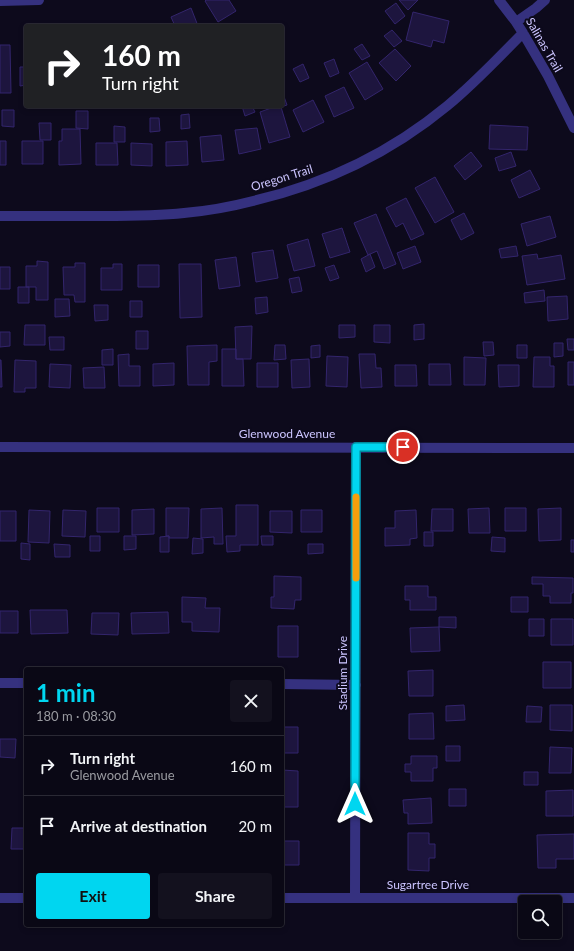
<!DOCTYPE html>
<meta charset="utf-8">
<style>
body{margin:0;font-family:Lato,sans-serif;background:#13111e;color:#f1f3f6;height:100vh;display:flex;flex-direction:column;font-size:15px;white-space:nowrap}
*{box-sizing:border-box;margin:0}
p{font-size:13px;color:#999aa0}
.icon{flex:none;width:22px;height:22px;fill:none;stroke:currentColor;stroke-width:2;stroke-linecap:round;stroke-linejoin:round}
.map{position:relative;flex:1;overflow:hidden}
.side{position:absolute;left:24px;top:667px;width:260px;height:260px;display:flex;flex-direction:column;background:#0a0815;border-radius:4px;box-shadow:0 2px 6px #0003,0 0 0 1px #2a2934}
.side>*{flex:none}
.hud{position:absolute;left:24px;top:24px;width:260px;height:84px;border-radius:4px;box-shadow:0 2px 6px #0003,0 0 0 1px #2a2934;background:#202124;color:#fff;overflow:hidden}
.controls{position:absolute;left:518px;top:895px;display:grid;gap:8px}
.controls a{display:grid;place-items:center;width:44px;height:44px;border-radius:4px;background:#0a0815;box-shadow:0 2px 6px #0003,0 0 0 1px #2a2934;font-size:20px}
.pin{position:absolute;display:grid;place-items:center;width:34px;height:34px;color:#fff;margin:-17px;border:2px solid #fff;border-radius:50%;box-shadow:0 1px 4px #0007}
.me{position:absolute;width:44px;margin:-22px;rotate:0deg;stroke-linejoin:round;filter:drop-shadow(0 0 3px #0008)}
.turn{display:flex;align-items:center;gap:14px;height:84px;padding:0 12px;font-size:18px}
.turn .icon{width:52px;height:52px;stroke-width:2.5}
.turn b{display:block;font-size:28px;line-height:34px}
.round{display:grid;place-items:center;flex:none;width:42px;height:42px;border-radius:4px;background:#13111e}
.summary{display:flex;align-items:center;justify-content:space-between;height:68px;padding:0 12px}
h1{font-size:24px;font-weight:700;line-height:30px;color:#00d6f0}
.primary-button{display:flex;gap:8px;margin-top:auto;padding:8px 12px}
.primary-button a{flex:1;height:46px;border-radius:4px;background:#00d6f0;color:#111;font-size:16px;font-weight:700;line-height:46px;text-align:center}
.primary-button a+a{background:#13111e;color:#f1f3f6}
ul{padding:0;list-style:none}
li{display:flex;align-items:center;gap:12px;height:60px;padding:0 12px;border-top:1px solid #2a2934}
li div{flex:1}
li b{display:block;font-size:15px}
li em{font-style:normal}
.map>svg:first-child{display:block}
.building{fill:#1d153e;stroke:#33256c}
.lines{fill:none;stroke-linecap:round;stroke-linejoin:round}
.minor{stroke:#35317f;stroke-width:10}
.tertiary{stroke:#35317f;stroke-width:10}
.route-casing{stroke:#008b9c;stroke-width:10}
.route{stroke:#00d6f0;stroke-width:7}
.slow{stroke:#f59e0b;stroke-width:7}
.labels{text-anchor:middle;stroke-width:4;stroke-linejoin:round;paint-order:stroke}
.street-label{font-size:12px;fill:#ccc5ff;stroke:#0d0a1c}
</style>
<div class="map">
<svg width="574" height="951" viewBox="0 0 574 951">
<rect width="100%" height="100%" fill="#0d0a1c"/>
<!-- building -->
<path class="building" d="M206 0H229L236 11 218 22 205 1Z
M399 0H418L408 10Z
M396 3 405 16 395 24 385 11Z
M191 8 198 26H175L171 17Z
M413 12 449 21 444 43 433 40 431 47 406 40Z
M392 30 402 41 394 47 384 36Z
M362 44 370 56 362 60 354 49Z
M0 45H10L11 93H0Z
M395 49 411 66 396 81 379 63Z
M334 59 339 73 330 77 324 63Z
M367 62 383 89 365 100 349 73Z
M303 64 309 78 300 82 293 69Z
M20 67H26V85L20 86Z
M344 87 354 108 334 117 325 96Z
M282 91 287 105 281 107 290 137 269 143 260 112 274 107V106H282Z
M313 100 324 122 303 132 293 110Z
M242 106H252L255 112 245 116Z
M2 110H14V127L2 126Z
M76 111H88V129L76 128Z
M189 114 190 128 181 129V115Z
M150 118H159L160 131 150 132Z
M39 123H51V140H40Z
M490 125 528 127 527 150 489 149Z
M114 126 125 127V142H114Z
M257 128 261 149 239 154 235 130Z
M62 129H80L81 164 59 165V141H62Z
M221 135 224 160 202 162 200 137Z
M0 141H6V165H0Z
M22 141H43V164H22Z
M187 141 188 165 166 166V142Z
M96 143H117L118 165H96Z
M131 143 152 144V166L131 165Z
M471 152 482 166 465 180 454 166Z
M511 152 516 166 499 171 495 158Z
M530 170 540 189 519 198 511 180Z
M435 177 454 212 435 223 415 188Z
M406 198 424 234 411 240 403 223 396 227 386 208Z
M464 213 474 233 461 240 451 220Z
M376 214 396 264 384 269 377 251 368 255 354 223Z
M550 216 556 237 527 246 521 224Z
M342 228 350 252 330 258 322 234Z
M308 239 315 266 294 271 287 245Z
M415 246 421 262 403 269 397 253Z
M516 246 518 256 501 258 499 249Z
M273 250 278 278 256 282 252 253Z
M370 254 375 267 366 272 361 259Z
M537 254 538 259 561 255 565 279 527 285 522 256Z
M236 257 240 286 219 289 215 260Z
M37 261 48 262V300H36V287H26V266H37Z
M75 263H85V302H75L74 295H64L63 267H75Z
M113 264H122V290H101V268H113Z
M179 264H201L202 317 180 318Z
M138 265H159V287H138Z
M334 265 339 278 330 281 325 268Z
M0 267H10V289H0Z
M299 277 302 291 292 293 289 279Z
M18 287H29V303H18Z
M544 290 545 301 525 303 524 293Z
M567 296 568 319 548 321 547 297Z
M267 297 268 312 256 314 255 298Z
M55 299H69L70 316 55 317Z
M130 301H142V317H130Z
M94 305H108V320L95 321Z
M424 324V339L414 340V325Z
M25 325H45V345H24Z
M339 325H355V337L339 338Z
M374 325H390V343L374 342Z
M252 326 251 359H236L235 327Z
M136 331H148V349H136Z
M0 332H10V346L0 347Z
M49 337H64V350H50Z
M567 339H574V350H568Z
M483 342H493L494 355 484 356Z
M554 343H563V356L554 357Z
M217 345V361L209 362V385H188L187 346Z
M275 345H285L286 359 274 360Z
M320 345V357L311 358V346Z
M517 345H527V358H517Z
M113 349V365H102V350Z
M222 349H236V359H243L244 386H222Z
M129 354V366H140V386H119L118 355Z
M359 354H375L376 368H381L382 387 361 388Z
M327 356 348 357 347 387 326 386Z
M464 357 486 358 485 385H464Z
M534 357H550V366H554V387H533Z
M309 359 310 387 292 388 291 360Z
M0 360H1L2 387H0Z
M15 360 36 361V388H25V392H14Z
M568 362H574V385H568Z
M174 363V385L153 386V364Z
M257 363H278V387H257Z
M50 364 71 365 70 388 49 387Z
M429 364H450L451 385H429Z
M395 365H416L417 386H395Z
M498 365H519V386L499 387Z
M104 367 105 388H84L83 368Z
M236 505H258V545H240V551L227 552 226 536H236Z
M97 508H119V532H97Z
M166 508H189L188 538H169V536H166Z
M222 508 223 544H214V537L201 538V509Z
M489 508 490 533H469L468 509Z
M505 508H526V531H505Z
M561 508V540L539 541 538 509Z
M154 509V534L132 535V510Z
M432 509H453V531H431Z
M29 510 50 511 49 543 28 542Z
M63 510 86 511 85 537 62 536Z
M301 510H322V532H301Z
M416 510 417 538 410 539V545L385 546V528H395V511Z
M0 511H16V541H0Z
M270 511H292V533L270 532Z
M424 532H433V546H424Z
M90 536H100V551H90Z
M124 536H136V549L124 550Z
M169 536V552H160V537Z
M261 536H273V545H262Z
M492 537 505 538V552L491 551Z
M193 538 203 539V553L192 554Z
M571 540H574V552H571Z
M21 543 30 544V560L21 559Z
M54 544 70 545V557H55Z
M308 544H323V553L308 554Z
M274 576 301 577V600H295L294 609 271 608V597H274Z
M532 577 573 578V593H571V603H550V596H543V584H532Z
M405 586H428V597H436V610H410V600H405Z
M182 597 206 598 205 608H220L219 632 192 631V622H182Z
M511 597H528V612H511Z
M30 610H67L68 633 31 634Z
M0 611H18V633H0Z
M168 612 169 633 132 634 131 613Z
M92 613H119L118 635 91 634Z
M439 617H456V628L439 627Z
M529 619H544V636H529Z
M551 619H573V645H551Z
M278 626H298V657H278Z
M439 627 440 651 411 652 410 628Z
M543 662H571V688H543Z
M433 670V696H409L408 671Z
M464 705 465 720 446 721V706Z
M550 705H572V731L550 730Z
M527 706 542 707 541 722H526Z
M433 713 434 739H409V714Z
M282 717H283V727H298V753H282Z
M0 739H16L15 758 0 757Z
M446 746H460V761H446Z
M550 747 572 748 571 773H549Z
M411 756H437V768H433V781H411V772H405V764H411Z
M282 770 298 771V807H282Z
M524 772H538V785H524Z
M449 789H466V806H449Z
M573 790V816H546V791Z
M431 798 432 823 408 824V813H404L403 800Z
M12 828H26V849H11Z
M408 833H429V844H435V858H429V871L408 870Z
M574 834V859H556V868H538L537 835Z
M282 841H299V865H282Z"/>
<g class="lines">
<!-- minor -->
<path class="minor" d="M499 0 516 22 523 33 548 76 574 128
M0 1 39 0
M516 22 536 8 545 0
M0 216C34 216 69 216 103 216 130 216 157 216 184 213 207 211 230 207 253 201 325 184 389 154 447 106 474 84 498 58 523 33
M0 683H26
M282 684 356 685
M0 898H26
M282 898H574
M355 898 356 447"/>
<!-- tertiary -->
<path class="tertiary" d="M0 447 574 448"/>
</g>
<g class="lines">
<!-- route casing -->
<g class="route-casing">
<path id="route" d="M355 804 356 447H403"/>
</g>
<!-- route -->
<use href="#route" class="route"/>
<!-- slow -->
<path class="slow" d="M356 578V497"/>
</g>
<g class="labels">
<!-- street labels -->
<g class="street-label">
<text transform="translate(544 45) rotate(60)" y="4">Salinas Trail</text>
<text transform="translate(282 178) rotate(-17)" y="4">Oregon Trail</text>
<text x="287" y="438">Glenwood Avenue</text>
<text transform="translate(343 673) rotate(-90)" y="4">Stadium Drive</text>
<text x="428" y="889">Sugartree Drive</text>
</g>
</g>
</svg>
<div class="controls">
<a><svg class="icon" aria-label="search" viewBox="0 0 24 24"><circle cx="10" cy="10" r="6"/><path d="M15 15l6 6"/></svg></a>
</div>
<div class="pin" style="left:403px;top:447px;background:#d93025"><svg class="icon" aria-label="arrive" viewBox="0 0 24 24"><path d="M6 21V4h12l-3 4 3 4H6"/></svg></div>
<svg class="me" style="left:355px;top:804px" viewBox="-20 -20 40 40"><path d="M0-17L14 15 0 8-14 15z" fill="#00d6f0" stroke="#fff" stroke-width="4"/></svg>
<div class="hud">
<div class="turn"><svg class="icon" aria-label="right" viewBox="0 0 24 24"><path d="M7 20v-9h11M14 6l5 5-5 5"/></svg><div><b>160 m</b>Turn right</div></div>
</div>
<section class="side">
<div class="summary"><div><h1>1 min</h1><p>180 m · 08:30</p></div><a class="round"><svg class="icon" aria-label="close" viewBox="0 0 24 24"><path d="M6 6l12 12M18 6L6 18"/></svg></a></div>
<ul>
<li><svg class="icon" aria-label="right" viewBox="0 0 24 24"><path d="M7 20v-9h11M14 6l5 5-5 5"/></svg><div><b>Turn right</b><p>Glenwood Avenue</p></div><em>160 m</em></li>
<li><svg class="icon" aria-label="arrive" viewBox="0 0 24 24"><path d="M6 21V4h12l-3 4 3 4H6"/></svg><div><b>Arrive at destination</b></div><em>20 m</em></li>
</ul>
<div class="primary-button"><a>Exit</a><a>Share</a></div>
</section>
</div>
